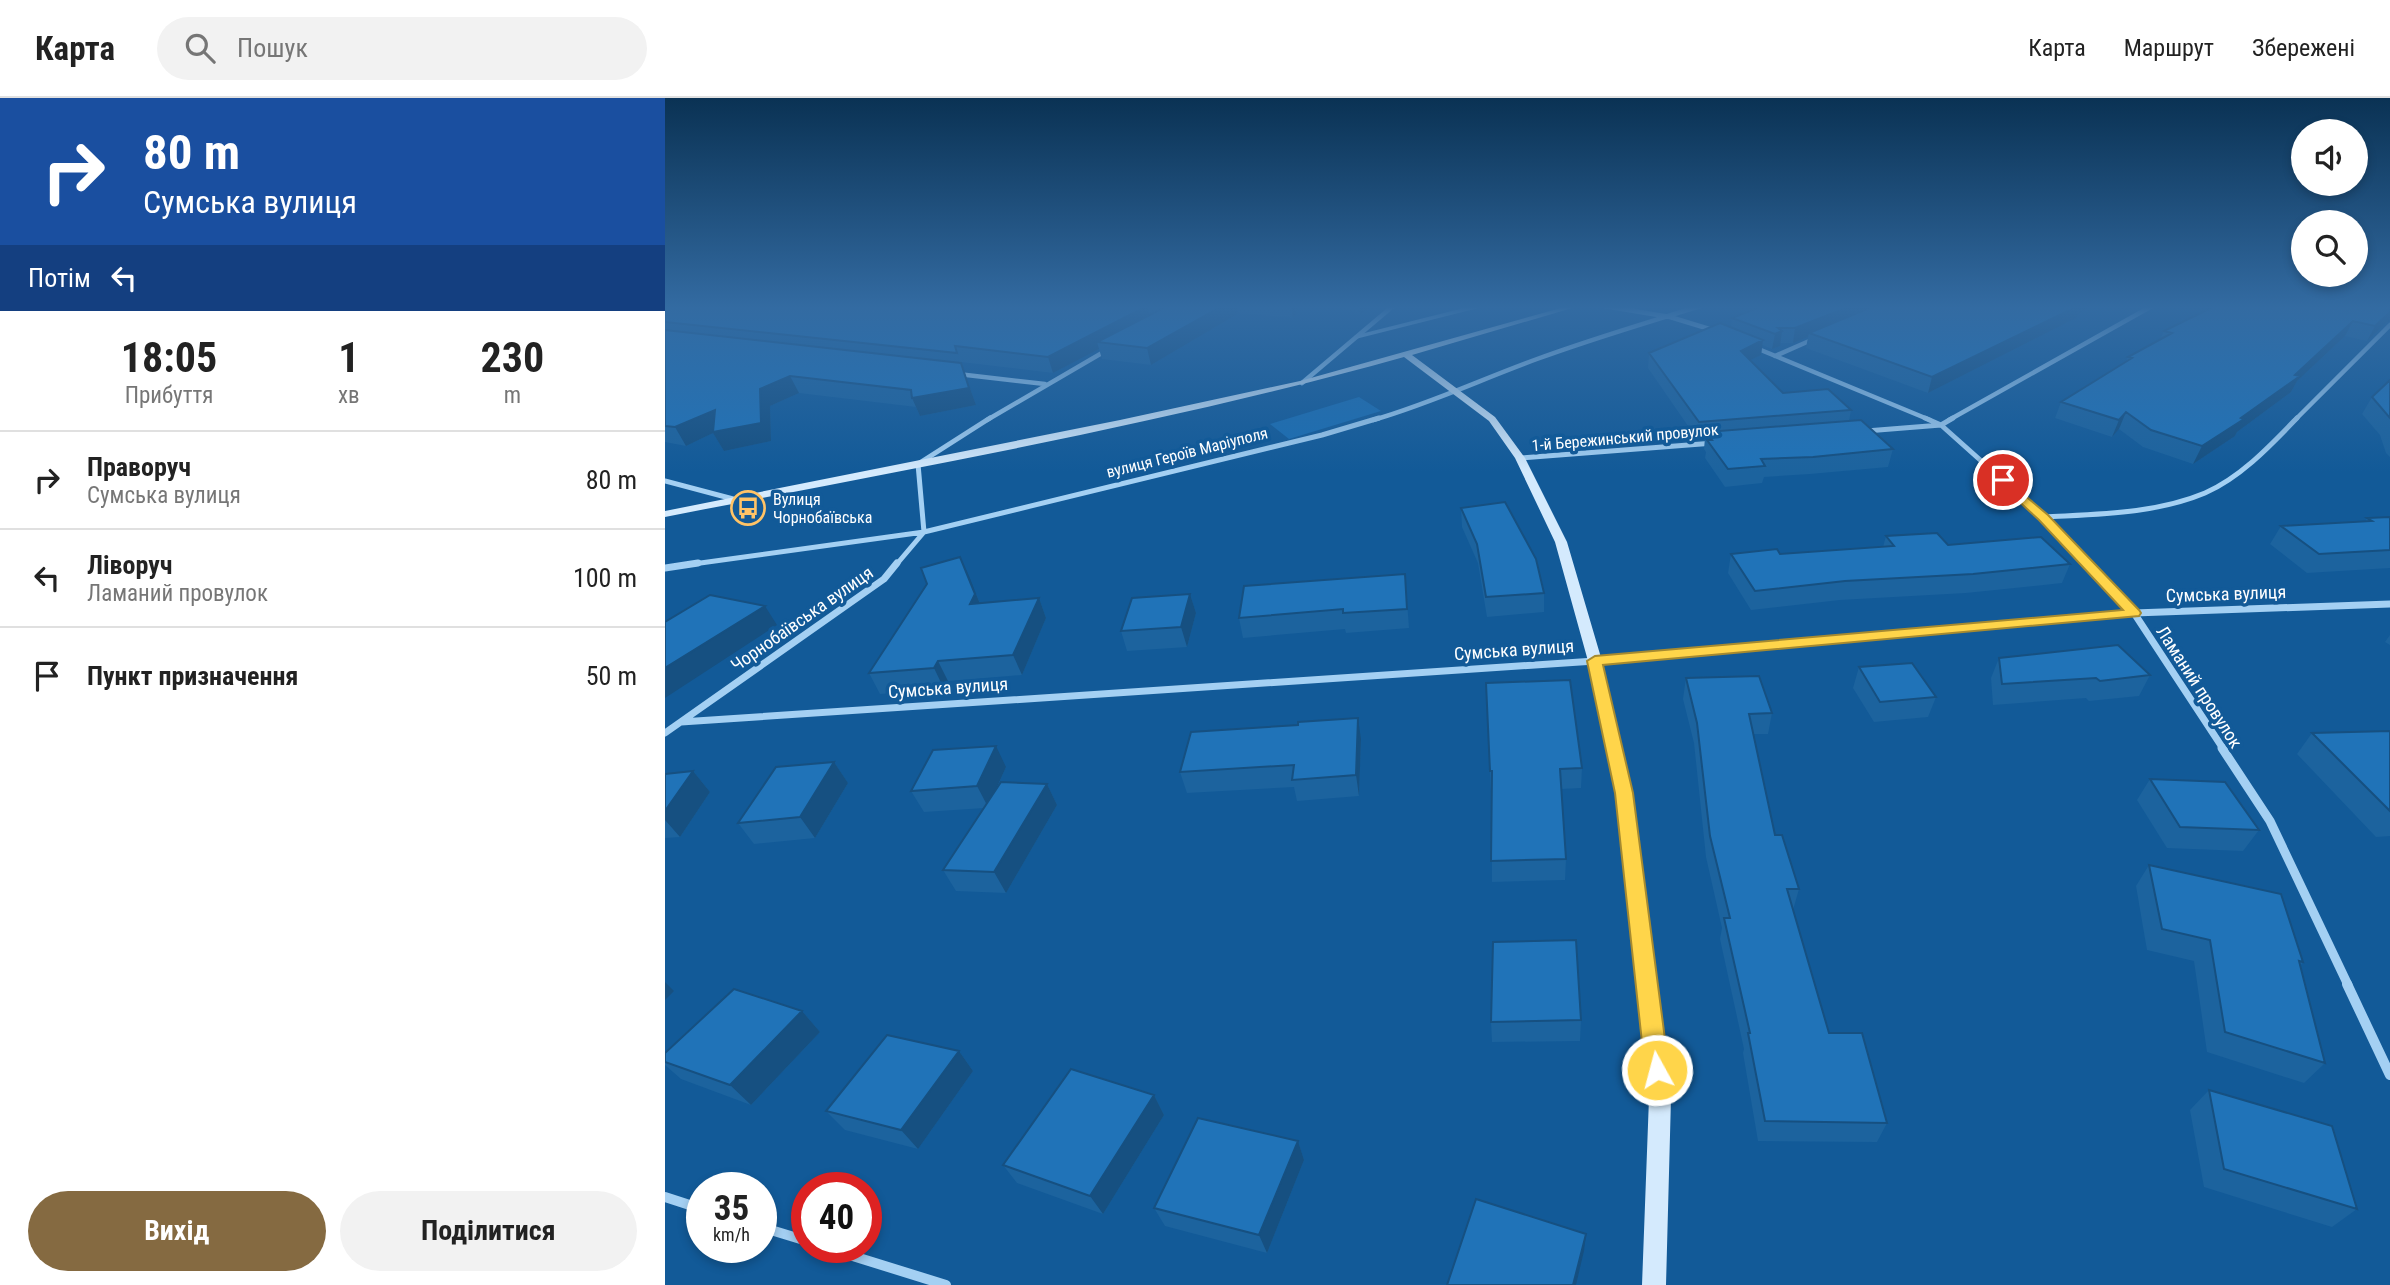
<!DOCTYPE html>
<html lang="uk">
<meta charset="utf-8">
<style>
body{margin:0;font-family:"Roboto Condensed",sans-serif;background:#f2f2f2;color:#222;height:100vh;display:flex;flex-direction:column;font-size:26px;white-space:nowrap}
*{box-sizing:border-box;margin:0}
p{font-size:23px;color:#767676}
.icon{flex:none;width:38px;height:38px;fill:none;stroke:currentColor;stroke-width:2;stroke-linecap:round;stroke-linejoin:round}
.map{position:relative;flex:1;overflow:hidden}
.panel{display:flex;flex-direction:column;background:#fff;width:665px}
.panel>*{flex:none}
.top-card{background:#1a4fa0;color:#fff;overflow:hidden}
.controls{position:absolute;left:1626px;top:21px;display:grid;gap:14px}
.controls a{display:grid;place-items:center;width:77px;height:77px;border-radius:50%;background:#fff;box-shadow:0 4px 10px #0003;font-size:35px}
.speed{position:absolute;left:21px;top:1074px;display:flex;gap:14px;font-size:35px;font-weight:700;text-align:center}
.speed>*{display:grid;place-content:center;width:91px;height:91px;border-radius:50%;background:#fff;box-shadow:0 4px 10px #0003;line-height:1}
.speed small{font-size:18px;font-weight:400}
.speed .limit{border:10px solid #d22;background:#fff;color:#111}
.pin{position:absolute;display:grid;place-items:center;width:60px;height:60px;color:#fff;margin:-30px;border:4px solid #fff;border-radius:50%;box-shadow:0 2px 7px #0007}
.me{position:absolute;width:77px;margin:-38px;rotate:353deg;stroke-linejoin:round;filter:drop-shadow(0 0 5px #0008)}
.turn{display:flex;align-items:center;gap:24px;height:147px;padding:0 28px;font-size:32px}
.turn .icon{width:91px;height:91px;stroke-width:2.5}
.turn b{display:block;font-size:49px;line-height:60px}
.then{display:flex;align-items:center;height:66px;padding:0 28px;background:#0003;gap:14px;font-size:26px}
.eta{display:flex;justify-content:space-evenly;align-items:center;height:119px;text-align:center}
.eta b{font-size:42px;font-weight:700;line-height:49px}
.button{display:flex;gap:14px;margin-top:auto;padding:14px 28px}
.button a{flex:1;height:80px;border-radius:42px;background:#856a41;color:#fff;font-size:28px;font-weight:700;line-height:80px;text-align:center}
.button a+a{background:#f2f2f2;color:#222}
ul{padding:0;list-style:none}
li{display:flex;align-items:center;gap:21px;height:98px;padding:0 28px;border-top:2px solid #e0e0e0}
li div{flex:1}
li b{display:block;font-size:26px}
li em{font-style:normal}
header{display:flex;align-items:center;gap:42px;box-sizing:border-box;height:98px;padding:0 35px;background:#fff;border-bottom:2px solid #e0e0e0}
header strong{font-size:33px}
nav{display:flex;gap:38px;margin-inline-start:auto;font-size:24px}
.search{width:490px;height:63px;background:#f2f2f2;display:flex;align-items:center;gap:18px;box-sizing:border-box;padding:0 24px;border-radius:38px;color:#767676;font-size:26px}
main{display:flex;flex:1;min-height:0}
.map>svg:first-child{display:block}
.green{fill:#1a6eb3}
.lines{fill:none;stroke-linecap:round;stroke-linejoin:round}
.lane{stroke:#a4d0f3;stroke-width:3.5}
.street-far4{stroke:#a4d0f3;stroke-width:4.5}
.street-far3{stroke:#a4d0f3;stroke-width:5}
.street-far2{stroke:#a4d0f3;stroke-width:7}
.street-far1{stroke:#a4d0f3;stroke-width:9}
.street{stroke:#a4d0f3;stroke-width:10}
.secondary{fill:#d4eafd;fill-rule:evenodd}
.wall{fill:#1c639e}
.shaded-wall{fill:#165081}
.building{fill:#2073b8;stroke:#165081;stroke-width:2}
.route{fill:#ffd54a;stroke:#a68a30;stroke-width:2}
.labels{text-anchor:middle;stroke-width:7;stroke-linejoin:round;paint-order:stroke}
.far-street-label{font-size:16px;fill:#fff;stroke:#125a98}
.far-poi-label{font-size:16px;fill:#fff;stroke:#125a98;text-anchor:start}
.street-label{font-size:18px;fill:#fff;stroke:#125a98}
</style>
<header>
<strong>Карта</strong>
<div class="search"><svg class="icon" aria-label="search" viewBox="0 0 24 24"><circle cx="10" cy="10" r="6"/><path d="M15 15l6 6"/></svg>Пошук</div>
<nav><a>Карта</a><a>Маршрут</a><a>Збережені</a></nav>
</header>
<main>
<section class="panel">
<div class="top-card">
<div class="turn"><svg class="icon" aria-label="right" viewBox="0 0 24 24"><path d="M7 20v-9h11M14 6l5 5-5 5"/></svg><div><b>80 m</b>Сумська вулиця</div></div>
<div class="then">Потім<svg class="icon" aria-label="left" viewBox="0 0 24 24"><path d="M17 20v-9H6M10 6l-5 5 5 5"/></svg></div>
</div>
<div class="eta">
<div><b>18:05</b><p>Прибуття</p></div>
<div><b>1</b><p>хв</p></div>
<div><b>230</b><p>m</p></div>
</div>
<ul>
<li><svg class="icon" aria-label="right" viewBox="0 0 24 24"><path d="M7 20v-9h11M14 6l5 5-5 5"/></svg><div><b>Праворуч</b><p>Сумська вулиця</p></div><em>80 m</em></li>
<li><svg class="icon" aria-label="left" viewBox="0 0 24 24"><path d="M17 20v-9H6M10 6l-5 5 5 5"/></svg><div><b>Ліворуч</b><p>Ламаний провулок</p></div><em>100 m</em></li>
<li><svg class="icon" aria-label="arrive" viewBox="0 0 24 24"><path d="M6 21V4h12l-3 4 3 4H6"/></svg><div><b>Пункт призначення</b></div><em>50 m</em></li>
</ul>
<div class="button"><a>Вихід</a><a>Поділитися</a></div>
</section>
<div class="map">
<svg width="1725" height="1187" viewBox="0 0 1725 1187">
<rect width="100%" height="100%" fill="#125a98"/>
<!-- green -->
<path class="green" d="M694 299 716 313 624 341 605 326Z"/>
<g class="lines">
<!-- lane -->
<path class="lane" d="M691 239 814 208"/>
<!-- street-far4 -->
<path class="street-far4" d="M939 208 1005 219 1051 233
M1091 250 1265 322
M1110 258 1151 240
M293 276 380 286
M637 285 728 208
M322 322 442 252
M708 322C764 306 817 281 872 261 926 241 981 225 1035 208
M1284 322 1487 208
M1630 322 1725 227"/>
<!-- street-far3 -->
<path class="street-far3" d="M1260 320 1276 327 1379 419 1424 467
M1201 333 1276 327 1288 320
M855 360 1049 345
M0 383 72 402
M1379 419C1432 416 1490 416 1540 395 1576 379 1605 348 1632 320
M21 467 259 434 657 337 714 320
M231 467 259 434 253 366 325 320"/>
<!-- street-far2 -->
<path class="street-far2" d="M1422 465 1469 515 1559 652
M0 470 33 465
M16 624 930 563 1469 515 1725 506
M0 635 219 481 232 465"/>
<!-- street-far1 -->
<path class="street-far1" d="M1557 650 1605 723 1683 887"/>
<!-- street -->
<path class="street" d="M1682 886 1725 977
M0 1099 37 1111
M96 1129 142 1143
M162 1150 281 1187"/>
<!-- secondary -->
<path class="secondary" d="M903 208H914L747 257 830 319 860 360 902 444 937 563 967 695 1006 1000 1001 1187H977L984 1000 951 695 923 563 890 444 850 360 824 323 739 259C497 327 247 370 0 419V413L455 322 635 283Z"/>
</g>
<!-- wall -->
<path class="wall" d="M0 208H635L628 220 574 215 486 267 437 261 434 251 388 275 296 264 311 307 255 318 251 309 134 295 105 308 106 343 59 353 48 335 21 348 0 344Z
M677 208H705L695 217Z
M1550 208 1722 224 1702 243 1680 238 1632 283 1626 294 1572 334 1570 338 1528 366 1478 349 1454 331 1447 339 1390 320 1396 304 1461 264 1463 259 1495 241 1499 233Z
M1413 216 1411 220 1263 295 1141 250 1143 239 1128 245H1115V248L1107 251 1097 247 1096 257 1085 262 1118 295 1186 312 1184 323 1228 351 1223 369 1145 376 1099 379 1097 385 1060 389 1040 360 1041 354 1039 351 1040 340 1032 341 983 270 984 255 1066 229 1067 220Z
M1725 282V359L1721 355 1715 337 1697 316 1707 299Z
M796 410 879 495V514L822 519 813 465 797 429Z
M1725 419V470L1642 475 1605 446 1616 428 1700 424 1702 420Z
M1221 438 1283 447 1405 466 1397 485 1301 495 1175 502 1086 512 1063 475 1066 456H1115L1218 449Z
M295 459 315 505 374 500 381 520 357 577 283 583 279 591 215 596 204 575Z
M740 476 744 530 681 535 680 531 578 540 574 520Z
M525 496 531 515 522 549 462 553 456 533Z
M1725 537V547L1720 544Z
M1334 560 1485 577 1474 598 1424 603 1421 600 1328 607 1326 580Z
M1194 569 1271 599 1263 619 1209 624 1188 590Z
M1021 580 1107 615 1103 636H1088L1110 737 1134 791 1128 812 1164 935 1222 1025 1212 1044 1093 1043 1078 955 1079 951 1055 841 1057 830 1041 759 1029 645 1018 601Z
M821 585 917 670 916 690 896 691 901 761 900 782 827 784V694H826Z
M633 627 696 641 694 698 632 703 629 689 522 695 515 674Z
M1725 633V738L1711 739 1632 656 1647 635Z
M169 664 183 685 150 740 89 746 73 725Z
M341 669 330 694 382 686 392 707 341 795 291 793 278 772 319 710 259 714 246 693Z
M28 673 45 694 15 739 0 740V676Z
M1485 681 1594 732 1578 753 1502 750 1472 702Z
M1484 767 1638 864 1635 868 1660 965 1639 985 1542 954 1529 863 1482 852 1471 788Z
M137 913 155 934 86 1007 16 981 0 967V955Z
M916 922 915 943 827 944 826 924Z
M294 953 308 973 253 1051 180 1032 161 1013Z
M1544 992 1692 1111 1667 1129 1539 1089 1525 1012Z
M489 997 499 1017 438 1116 352 1085 338 1067Z
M633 1043 639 1062 602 1155 500 1128 489 1110Z"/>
<!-- shaded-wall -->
<path class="shaded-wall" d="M482 208 486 223 432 244 434 251 388 275 383 259Z
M557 208H572L574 215 486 267 482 250Z
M626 208H635L628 220Z
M694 208H705L695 217Z
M1186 208H1217L1144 235 1143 239 1128 245 1130 230Z
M1411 208H1428L1413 216 1411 220 1263 295 1267 279Z
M1725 214V223L1722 224 1702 243 1710 228Z
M1688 223 1680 238 1632 283 1626 294 1572 334 1570 338 1528 366 1537 348 1576 320 1630 277Z
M1117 233 1115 248 1107 251 1110 236Z
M1098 242 1096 257 1073 268 1076 253Z
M296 265 311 307 255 318 247 300Z
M125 278 134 295 105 308 106 343 59 353 48 335 21 348 10 329Z
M1461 314 1454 331 1447 339 1454 322Z
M295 459 304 478 319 516 305 506Z
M525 496 531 515 522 549 516 529Z
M374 500 381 520 357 577 348 557Z
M100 508 112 527 0 600V570Z
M273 563 283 583 279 591 269 570Z
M693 620 696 641 694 698 691 677Z
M331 648 341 669 323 709 312 688Z
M169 664 183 685 150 740 135 719Z
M28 673 45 694 15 739 0 722V713Z
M382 686 392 707 341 795 329 774Z
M0 884 9 893 0 902Z
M137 913 155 934 86 1007 65 987Z
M294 953 308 973 253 1051 236 1032Z
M489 997 499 1017 438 1116 425 1098Z
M633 1043 639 1062 602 1155 594 1137Z
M921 1136 919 1153 911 1187H908Z"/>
<!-- building -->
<path class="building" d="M0 208H482L383 259 290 248 292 255 0 224Z
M502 208H557L482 250 432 244Z
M1097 208H1186L1130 230H1113L1117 233 1110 236 1067 220Z
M1209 208H1413L1267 279 1144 235Z
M1550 208H1725V214L1710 228 1688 223 1630 277 1635 278 1576 320 1579 321 1537 348 1486 332 1461 314 1454 322 1396 304 1467 260 1463 259 1507 235 1499 233Z
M1055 225 1098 242 1076 253 1118 295 1163 291 1186 312 1034 324 984 255Z
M0 232 296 265 304 290 247 300 246 292 125 278 95 291 96 325 48 334 50 312 10 329 0 328Z
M1725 282V320L1707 299Z
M1196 322 1228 351 1148 359 1096 361 1100 368 1063 371 1042 342H1047L1041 334Z
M840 404 871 461 879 495 821 499 812 446 796 410Z
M1725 419V452L1654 456 1616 428 1707 423 1702 420Z
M1272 435 1283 447 1376 439 1405 466 1308 476 1180 483 1090 493 1066 456 1112 451 1115 456 1229 448 1221 438Z
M295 459 310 496 305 506 374 500 348 557 273 563 269 570 204 575 262 486 256 470Z
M740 476 742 511 678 515V511L574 520 579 488Z
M525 496 516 529 456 533 467 500Z
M45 497 100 508 0 570V524Z
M1453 547 1485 577 1435 583 1431 580 1337 586 1334 560Z
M1247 565 1271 599 1215 604 1194 569Z
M1094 578 1107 615 1084 616 1110 737H1117L1134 791H1122L1164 935H1197L1222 1025 1100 1023 1083 935H1085L1059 820H1065L1045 738 1032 625 1021 580Z
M905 582 917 670 895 671 901 761 826 763 827 673H825L821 585Z
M693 620 691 677 627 682 629 667 515 674 526 634 633 627V624Z
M1725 633V713L1647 635Z
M331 648 312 688 246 693 268 652Z
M169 664 135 719 73 725 111 669Z
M28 673 0 713V676Z
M1485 681 1560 684 1594 732 1515 729Z
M336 684 382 686 329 774 278 772Z
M1484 767 1616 796 1638 864 1634 863 1660 965 1560 934 1545 842 1497 831Z
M911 842 916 922 826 924 828 844Z
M69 891 137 913 65 987 0 964V955Z
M222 937 294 953 236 1032 161 1013Z
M406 971 489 997 425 1098 338 1067Z
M1544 992 1667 1028 1692 1111 1559 1071Z
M533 1020 633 1043 594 1137 489 1110Z
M811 1101 921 1136 908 1187H782Z"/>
<!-- sky -->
<linearGradient id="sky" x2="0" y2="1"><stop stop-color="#0a3254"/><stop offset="0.56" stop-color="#336ba2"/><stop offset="1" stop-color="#336ba2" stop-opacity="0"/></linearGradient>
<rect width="1725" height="374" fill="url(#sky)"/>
<!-- route -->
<path class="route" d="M1338 379 1383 417 1474 512 1476 515 1474 518 938 567 968 695 1004 972 1000 980 992 983 984 980 980 972 950 695 922 563 930 558 1458 512 1374 422 1334 385 1332 382Z"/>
<!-- icons -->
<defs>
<g id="bus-ring" transform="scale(1.75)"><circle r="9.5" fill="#125a98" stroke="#ffc366" stroke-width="1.5"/><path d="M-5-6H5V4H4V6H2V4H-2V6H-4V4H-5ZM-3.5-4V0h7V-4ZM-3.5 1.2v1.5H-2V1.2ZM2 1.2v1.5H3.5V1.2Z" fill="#ffc366"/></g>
</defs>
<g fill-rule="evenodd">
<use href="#bus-ring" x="83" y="410"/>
</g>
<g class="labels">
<!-- far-street labels -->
<g class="far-street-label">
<text transform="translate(960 339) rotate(-5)" y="6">1-й Бережинський провулок</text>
<text transform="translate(522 354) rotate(-14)" y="6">вулиця Героїв Маріуполя</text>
</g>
<!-- far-poi labels -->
<g class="far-poi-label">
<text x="108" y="407">Вулиця<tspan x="108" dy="18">Чорнобаївська</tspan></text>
</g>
<!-- street labels -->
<g class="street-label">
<text transform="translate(1561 496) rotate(-2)" y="6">Сумська вулиця</text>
<text transform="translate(137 521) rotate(-35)" y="6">Чорнобаївська вулиця</text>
<text transform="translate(849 552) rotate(-4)" y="6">Сумська вулиця</text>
<text transform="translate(1534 589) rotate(57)" y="6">Ламаний провулок</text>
<text transform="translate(283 590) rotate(-4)" y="6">Сумська вулиця</text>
</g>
</g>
</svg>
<div class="controls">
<a><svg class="icon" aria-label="sound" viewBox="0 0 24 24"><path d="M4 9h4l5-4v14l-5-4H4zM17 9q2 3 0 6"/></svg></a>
<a><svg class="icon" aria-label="search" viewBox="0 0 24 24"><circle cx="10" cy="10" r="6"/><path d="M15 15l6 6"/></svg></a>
</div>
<div class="speed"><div>35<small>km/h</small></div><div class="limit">40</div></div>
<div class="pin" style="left:1338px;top:382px;background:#d93025"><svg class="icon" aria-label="arrive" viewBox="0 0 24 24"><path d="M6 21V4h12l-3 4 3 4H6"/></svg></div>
<svg class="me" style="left:992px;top:972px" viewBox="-20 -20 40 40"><circle r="17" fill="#ffd54a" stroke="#fff" stroke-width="3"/><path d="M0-11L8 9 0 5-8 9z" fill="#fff"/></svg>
</div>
</main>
